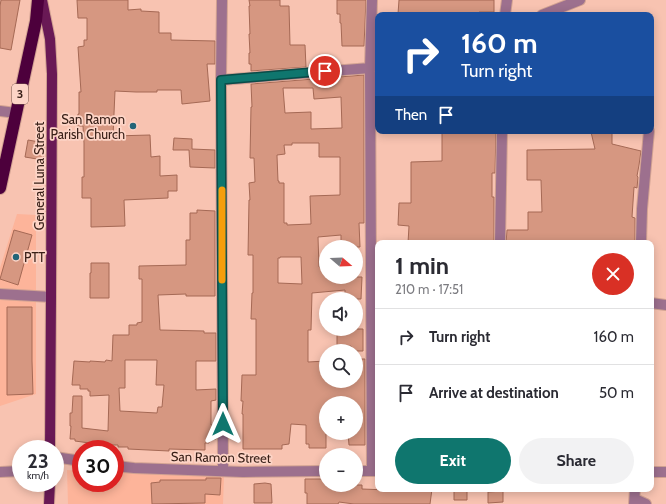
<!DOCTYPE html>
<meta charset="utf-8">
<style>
body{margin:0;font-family:Cabin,sans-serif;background:#f2f2f3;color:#2b2b33;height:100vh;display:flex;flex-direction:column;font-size:15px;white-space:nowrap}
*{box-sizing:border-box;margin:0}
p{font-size:13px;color:#7c7c81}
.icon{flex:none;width:22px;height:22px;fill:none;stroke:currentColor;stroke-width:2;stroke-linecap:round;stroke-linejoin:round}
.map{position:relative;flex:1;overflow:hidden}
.side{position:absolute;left:375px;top:240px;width:279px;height:252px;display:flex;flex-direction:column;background:#fff;border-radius:8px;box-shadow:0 2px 10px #0003}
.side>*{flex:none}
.hud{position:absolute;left:375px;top:12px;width:279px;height:122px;border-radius:8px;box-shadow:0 2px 10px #0003;background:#1a4fa0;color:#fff;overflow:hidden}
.needle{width:26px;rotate:109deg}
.fabs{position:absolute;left:319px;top:240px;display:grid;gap:8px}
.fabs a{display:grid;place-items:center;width:44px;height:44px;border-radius:50%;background:#fff;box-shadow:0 2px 10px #0003;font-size:20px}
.speed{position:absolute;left:12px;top:440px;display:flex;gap:8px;font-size:20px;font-weight:700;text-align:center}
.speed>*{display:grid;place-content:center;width:52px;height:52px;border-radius:50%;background:#fff;box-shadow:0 2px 10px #0003;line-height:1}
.speed small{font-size:10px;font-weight:400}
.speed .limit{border:6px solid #d22;background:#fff;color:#111}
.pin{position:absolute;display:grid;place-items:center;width:34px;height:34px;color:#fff;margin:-17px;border:2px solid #fff;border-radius:50%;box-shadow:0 1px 4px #0007}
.me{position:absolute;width:44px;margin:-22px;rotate:0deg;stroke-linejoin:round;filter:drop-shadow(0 0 3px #0008)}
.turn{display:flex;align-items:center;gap:14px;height:84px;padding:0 20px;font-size:18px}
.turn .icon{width:52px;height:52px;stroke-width:2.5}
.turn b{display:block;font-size:28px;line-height:34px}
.then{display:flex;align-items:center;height:38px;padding:0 20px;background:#0003;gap:8px;font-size:15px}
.round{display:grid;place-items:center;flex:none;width:42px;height:42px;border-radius:21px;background:#f2f2f3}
.summary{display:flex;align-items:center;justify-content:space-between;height:68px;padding:0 20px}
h1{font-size:24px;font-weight:700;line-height:30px}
.primary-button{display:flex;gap:8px;margin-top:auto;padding:8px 20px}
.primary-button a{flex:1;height:46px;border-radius:24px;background:#0f766e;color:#fff;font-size:16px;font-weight:700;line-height:46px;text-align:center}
.primary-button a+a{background:#f2f2f3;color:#2b2b33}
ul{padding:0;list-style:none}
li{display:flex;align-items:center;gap:12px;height:56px;padding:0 20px;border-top:1px solid #e1e1e2}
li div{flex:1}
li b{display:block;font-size:15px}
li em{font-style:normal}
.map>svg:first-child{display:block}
.built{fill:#fdb49a}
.building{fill:#d69781;stroke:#a56955;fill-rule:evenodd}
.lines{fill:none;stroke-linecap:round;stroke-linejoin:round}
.minor-casing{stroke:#d2a292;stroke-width:12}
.major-casing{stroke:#d2a292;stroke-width:12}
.highway-casing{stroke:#d2a292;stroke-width:14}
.minor{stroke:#9d708e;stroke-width:10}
.major{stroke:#691955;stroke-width:10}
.highway{stroke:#4d003c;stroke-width:12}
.route-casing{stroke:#0a4d48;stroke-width:10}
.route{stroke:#0f766e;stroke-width:7}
.slow{stroke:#f59e0b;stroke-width:7}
.poi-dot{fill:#236578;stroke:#fdd4c6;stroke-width:1.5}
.labels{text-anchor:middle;stroke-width:3.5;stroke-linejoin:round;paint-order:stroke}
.shield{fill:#fdd4c6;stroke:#74564c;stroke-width:1}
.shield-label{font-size:12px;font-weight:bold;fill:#392018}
.poi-label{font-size:13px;fill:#392018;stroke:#fdd4c6;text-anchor:end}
.street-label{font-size:13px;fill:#392018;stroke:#fdd4c6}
</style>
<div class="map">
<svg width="666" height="504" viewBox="0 0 666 504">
<rect width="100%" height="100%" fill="#f8c3b1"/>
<!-- built -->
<path class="built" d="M17 214 36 215V394L0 406V268Z
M67 470 81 471V483H115V472L224 476 223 504H68Z"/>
<!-- building -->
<path class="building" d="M1 0H20L11 50 0 48V6Z
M77 0H128V10L141 9V11L159 12V33H171V40L215 41V64H207L210 101 182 104 181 90H157V92H136L115 91 113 136 150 135 151 157 160 156V176L177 175V191H168V198L124 200 125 226 91 227V198H82V177H84V143L83 126H77L78 114H79V92H81L78 47 84 46V40H87V18H78Z
M249 0H280V6H289L290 45H305L306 67 251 71V64H249V53H250L249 34H250L249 6H250Z
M337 0H366L364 46H342L341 23H340V14H337Z
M399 0H494V12H479L480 15H466L465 14H398Z
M364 75V223H359L360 247H341V235L318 237 319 267H326V277H362L361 299H345V290L312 293 311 330H308V362L326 361V381H356V359H365V445H349L348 433H356V403H326V448H309V444H306V425L291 424 289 444 282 445V449H243V414H242L243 401H241L242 375H256V319H251L252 293H253V255H248L249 200H250L249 183 255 182 254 158H250L251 107H252L251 84ZM283 88H313L314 99 341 97 342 128 311 129V112L285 113ZM292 143H319V157H340V195L310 196 311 224 287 225V223H284V183H279V181H278L277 156V155L285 154 284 145H292ZM280 257H301L302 284 278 283V258H280Z
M442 131H496L495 173H492V197H494V243H461V241H439V243H408L409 226 398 225 399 203H411V162L442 161Z
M598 131H612V144L641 151 639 165 637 176 638 177 637 188 634 187 632 217 635 218V243H506L507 230H528V212H542L541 180H527V150L595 149 591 132Z
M174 138 192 139V149L215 150V168L190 167 189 150H173Z
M28 140 45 143 43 160 25 157Z
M197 210 215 211V296H186V294L158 295 160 330 204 331V333H216V361H196V390L216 389V400L211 401V425H216V439H209V443H205V450L169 449V451L128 449V447H118V445H104L75 441V439H70L71 426H70V413H72L73 396H82V428L108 431 109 395 90 396V391H88V389H80V385H72L74 361 90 362V361L105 362 106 360 112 361 113 335H129V325H137V323L142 322V279H139V266L186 265V240H190V213H197ZM125 360H157L156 385H164L162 407H158L157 413 120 411 119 388H125Z
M14 230 32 235 18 285 0 279Z
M91 263H109V298H90V273H91Z
M7 307H32V361L33 394 7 395Z
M344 329H363V351H351V346L337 347V333H344Z
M206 478H221L220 495 205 494V503L152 504 151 483 160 482V480H206Z
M305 479H326V485H362V489L388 490 432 489 430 504H354L339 502 338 504H307V493H305Z
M265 483 271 484 272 503H254V484Z
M454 489H467V500H454Z
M503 491V502L488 503V492Z"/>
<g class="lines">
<!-- minor casing -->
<g class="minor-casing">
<path id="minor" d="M222 0 221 80 222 269 223 471
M505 15 507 0
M542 15 580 0
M221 80 370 68 378 66
M0 111 16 113
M500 243 502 131
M641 243 642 209 649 131
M0 294 51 297
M651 303 666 305
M55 457 81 461
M115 466 134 468 243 472 326 471
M356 471H378
M372 471 370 68 372 0
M0 472 21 471
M651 472H666
M635 499 646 504
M634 504 635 489"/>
</g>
<!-- major casing -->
<g class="major-casing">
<path id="major" d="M42 0 50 39 52 74 51 297 50 449
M49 504 50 483"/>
</g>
<!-- highway casing -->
<g class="highway-casing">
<path id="highway" d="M0 188 36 21 38 0"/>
</g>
<!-- minor -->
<use href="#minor" class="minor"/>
<!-- major -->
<use href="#major" class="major"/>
<!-- highway -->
<use href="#highway" class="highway"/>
</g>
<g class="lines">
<!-- route casing -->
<g class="route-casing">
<path id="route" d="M223 424 222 269 221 80 325 71"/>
</g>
<!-- route -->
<use href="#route" class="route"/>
<!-- slow -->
<path class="slow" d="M222 190V280"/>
</g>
<!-- markers -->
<g class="poi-dot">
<circle cx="133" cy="126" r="4"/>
<circle cx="16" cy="257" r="4"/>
</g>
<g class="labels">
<!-- shield labels -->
<rect class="shield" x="12" y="84" width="16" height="20" rx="3"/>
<g class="shield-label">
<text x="20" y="98">3</text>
</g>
<!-- poi labels -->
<g class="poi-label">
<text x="125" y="124">San Ramon<tspan x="125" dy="15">Parish Church</tspan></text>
<text x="24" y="262" text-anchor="start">PTT</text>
</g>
<!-- street labels -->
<g class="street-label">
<text transform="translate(39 176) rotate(-90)" y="5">General Luna Street</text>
<text transform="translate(221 457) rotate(1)" y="5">San Ramon Street</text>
</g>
</g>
</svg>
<div class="fabs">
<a><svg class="needle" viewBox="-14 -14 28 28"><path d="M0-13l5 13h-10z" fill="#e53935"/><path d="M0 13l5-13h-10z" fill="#7c7c81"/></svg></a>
<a><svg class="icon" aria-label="sound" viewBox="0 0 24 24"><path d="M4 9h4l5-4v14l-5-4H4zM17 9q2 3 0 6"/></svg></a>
<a><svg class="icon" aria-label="search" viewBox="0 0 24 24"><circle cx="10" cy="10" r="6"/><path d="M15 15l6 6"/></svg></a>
<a>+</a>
<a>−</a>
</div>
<div class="speed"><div>23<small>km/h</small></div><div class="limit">30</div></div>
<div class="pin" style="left:325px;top:71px;background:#d93025"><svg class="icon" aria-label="arrive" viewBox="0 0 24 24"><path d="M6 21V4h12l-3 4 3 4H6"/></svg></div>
<svg class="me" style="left:223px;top:424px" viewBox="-20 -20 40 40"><path d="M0-17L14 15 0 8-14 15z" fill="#0f766e" stroke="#fff" stroke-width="4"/></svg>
<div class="hud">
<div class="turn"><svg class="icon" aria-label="right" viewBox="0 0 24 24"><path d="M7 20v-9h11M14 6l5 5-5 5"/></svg><div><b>160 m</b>Turn right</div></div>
<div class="then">Then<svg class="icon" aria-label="arrive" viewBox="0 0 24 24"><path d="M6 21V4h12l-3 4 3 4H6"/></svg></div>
</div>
<section class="side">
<div class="summary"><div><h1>1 min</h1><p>210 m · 17:51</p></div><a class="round" style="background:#d93025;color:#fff"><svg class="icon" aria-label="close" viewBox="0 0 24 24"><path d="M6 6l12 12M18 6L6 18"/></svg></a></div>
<ul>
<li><svg class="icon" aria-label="right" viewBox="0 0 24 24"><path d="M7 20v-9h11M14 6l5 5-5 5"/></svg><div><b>Turn right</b></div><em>160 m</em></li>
<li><svg class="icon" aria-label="arrive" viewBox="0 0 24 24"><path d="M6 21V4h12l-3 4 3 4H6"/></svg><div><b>Arrive at destination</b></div><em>50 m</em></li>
</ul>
<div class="primary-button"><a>Exit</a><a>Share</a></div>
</section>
</div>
